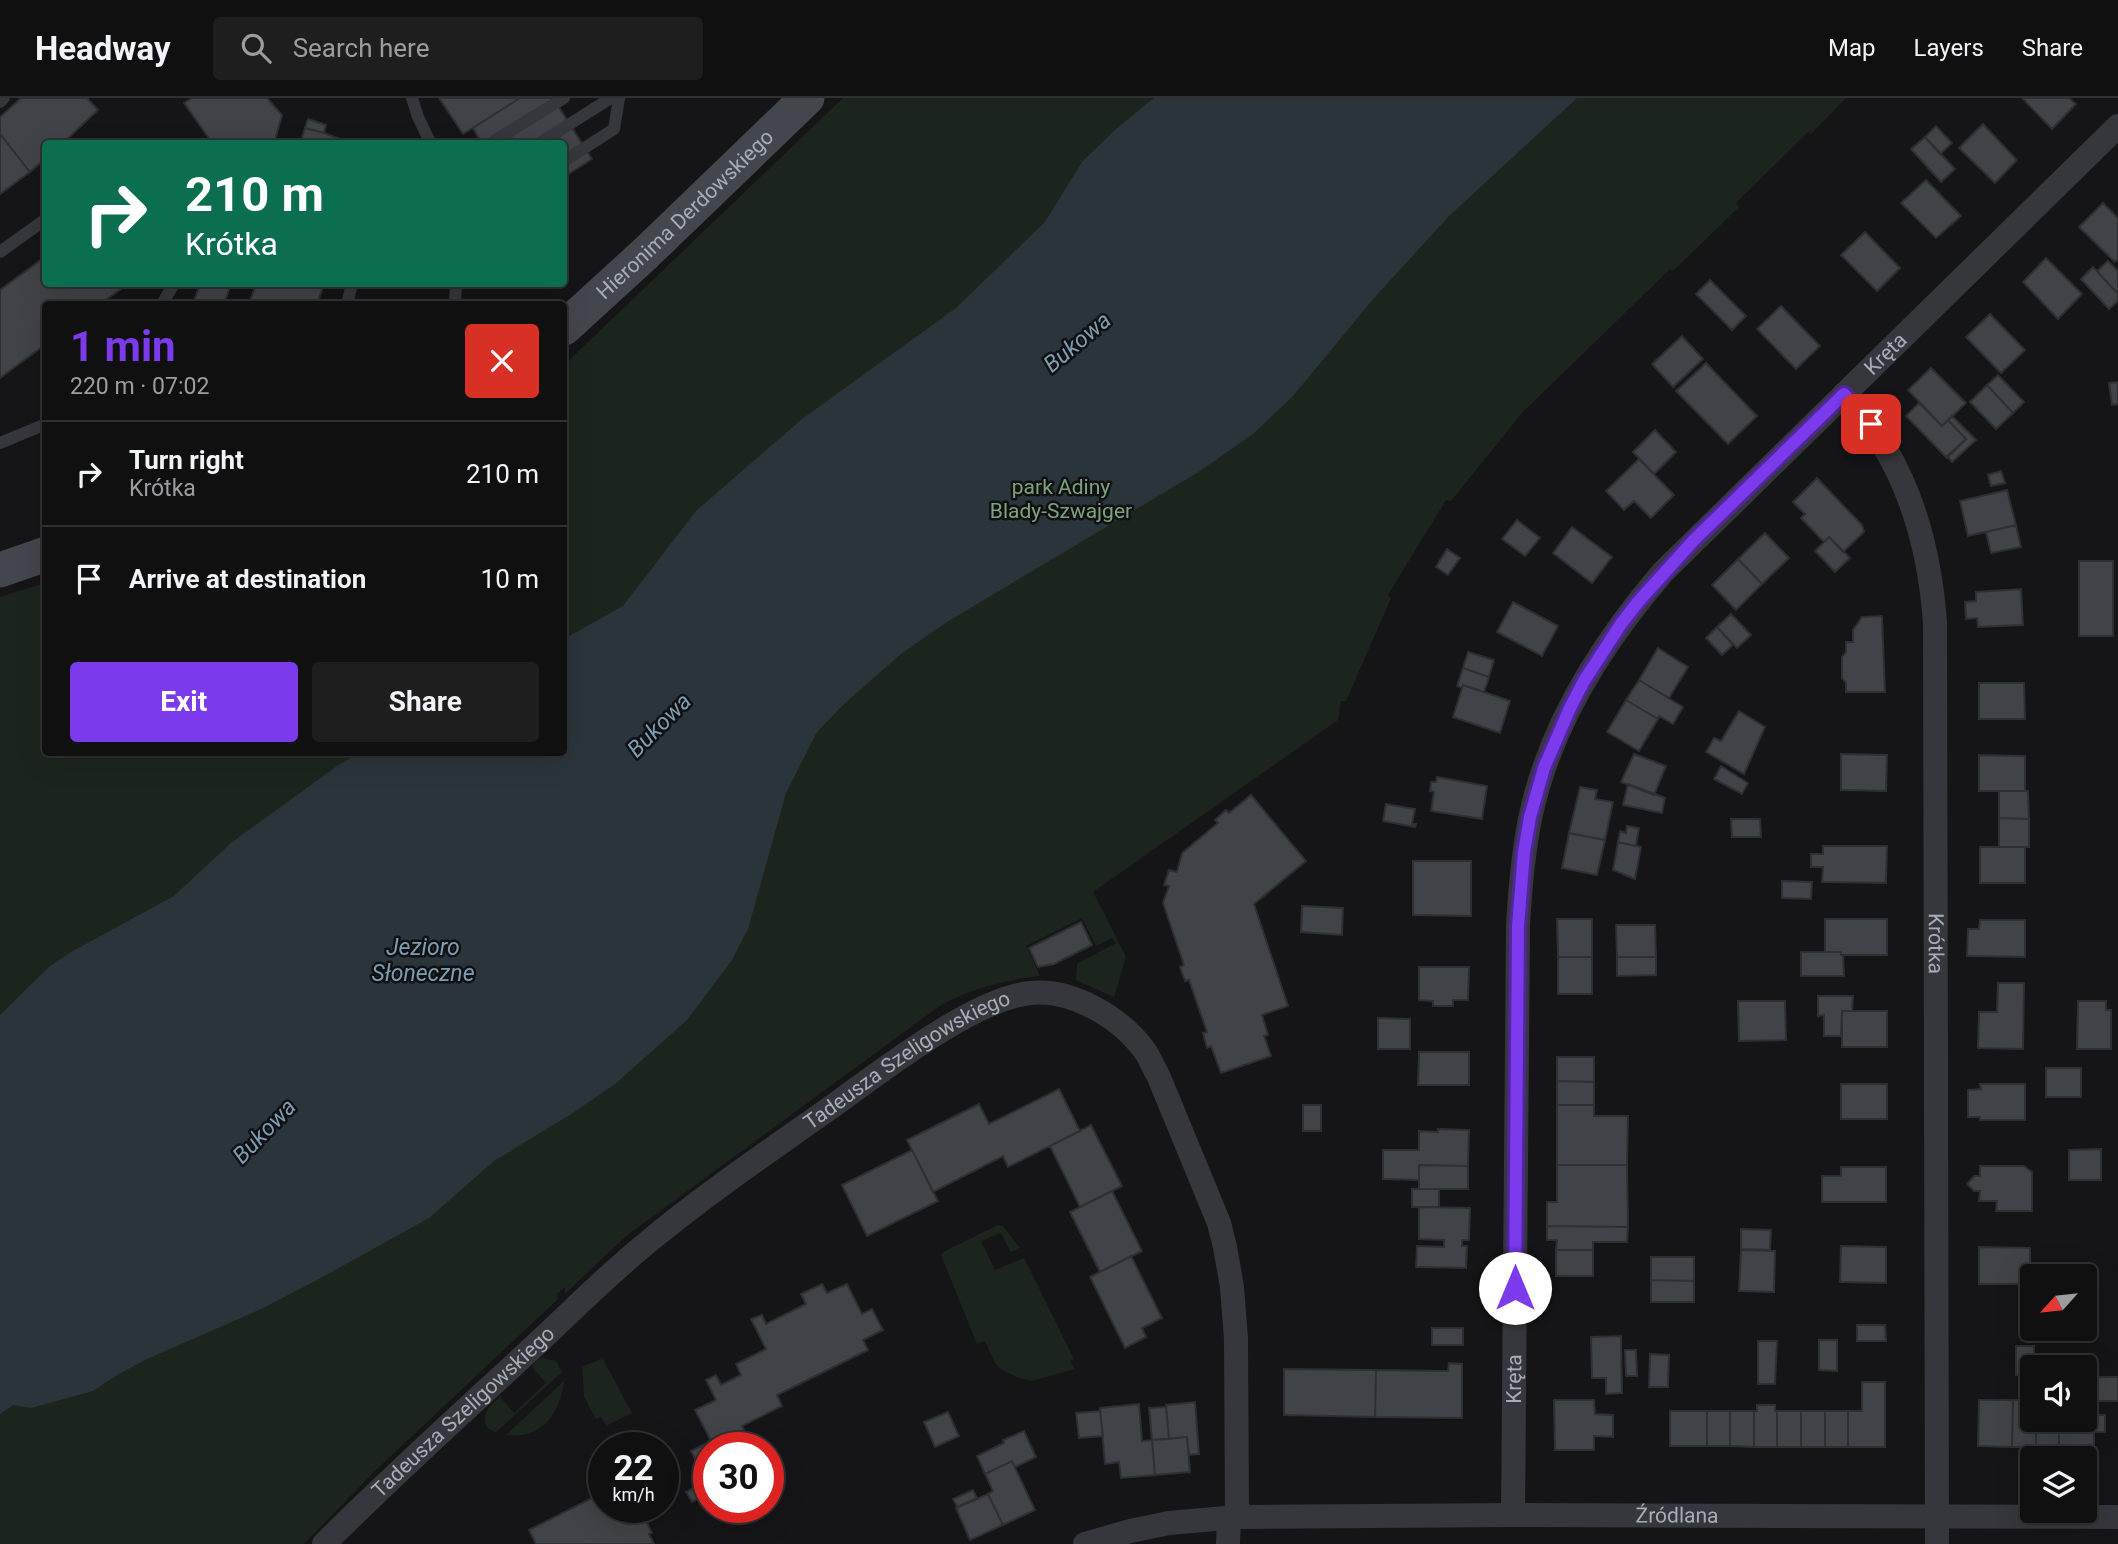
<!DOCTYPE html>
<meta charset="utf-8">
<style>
body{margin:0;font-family:Roboto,sans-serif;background:#1e1e1f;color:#f1f3f6;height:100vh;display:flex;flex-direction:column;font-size:26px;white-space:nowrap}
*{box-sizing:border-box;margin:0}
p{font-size:23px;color:#9c9d9f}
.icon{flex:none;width:38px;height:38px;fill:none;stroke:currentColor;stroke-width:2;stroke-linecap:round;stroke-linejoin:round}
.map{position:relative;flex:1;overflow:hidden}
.side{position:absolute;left:42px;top:203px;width:525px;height:455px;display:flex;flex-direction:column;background:#101011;border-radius:7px;box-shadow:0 7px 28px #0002,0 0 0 2px #303031}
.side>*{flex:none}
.guide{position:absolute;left:42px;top:42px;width:525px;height:147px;border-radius:7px;box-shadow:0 7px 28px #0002,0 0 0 2px #303031;background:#0b6e4f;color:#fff;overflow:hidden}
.needle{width:46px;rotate:243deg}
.tools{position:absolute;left:2020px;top:1166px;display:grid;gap:14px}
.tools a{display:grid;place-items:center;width:77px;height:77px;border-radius:7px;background:#101011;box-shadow:0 7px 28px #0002,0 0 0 2px #303031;font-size:35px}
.speed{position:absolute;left:588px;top:1334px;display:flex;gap:14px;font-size:35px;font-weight:700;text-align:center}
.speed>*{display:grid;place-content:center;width:91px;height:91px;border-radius:50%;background:#101011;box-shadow:0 7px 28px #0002,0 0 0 2px #303031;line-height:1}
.speed small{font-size:18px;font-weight:400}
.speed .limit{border:10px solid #d22;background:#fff;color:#111}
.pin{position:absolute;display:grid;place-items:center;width:60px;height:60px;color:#fff;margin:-30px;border-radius:14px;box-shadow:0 4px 10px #0006}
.me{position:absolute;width:77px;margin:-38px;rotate:0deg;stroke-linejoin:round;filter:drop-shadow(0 0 5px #0008)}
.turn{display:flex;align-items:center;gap:24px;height:147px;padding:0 28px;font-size:32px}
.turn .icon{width:91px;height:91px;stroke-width:2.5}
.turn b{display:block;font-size:49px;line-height:60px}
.round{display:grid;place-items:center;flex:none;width:74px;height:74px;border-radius:7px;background:#1e1e1f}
.headline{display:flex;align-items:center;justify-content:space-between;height:119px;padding:0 28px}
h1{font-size:42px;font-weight:700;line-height:52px;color:#7c3aed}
.primary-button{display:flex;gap:14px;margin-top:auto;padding:14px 28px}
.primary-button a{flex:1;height:80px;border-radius:7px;background:#7c3aed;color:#fff;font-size:28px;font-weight:700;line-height:80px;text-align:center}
.primary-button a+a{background:#1e1e1f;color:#f1f3f6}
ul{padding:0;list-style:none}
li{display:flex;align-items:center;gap:21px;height:105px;padding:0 28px;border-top:2px solid #303031}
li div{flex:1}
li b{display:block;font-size:26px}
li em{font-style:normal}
header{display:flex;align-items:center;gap:42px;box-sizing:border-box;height:98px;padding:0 35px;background:#101011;border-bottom:2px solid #303031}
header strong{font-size:33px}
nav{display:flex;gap:38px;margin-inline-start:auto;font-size:24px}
.search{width:490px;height:63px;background:#1e1e1f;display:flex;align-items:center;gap:18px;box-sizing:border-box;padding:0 24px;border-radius:7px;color:#9c9d9f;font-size:26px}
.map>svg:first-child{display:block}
.green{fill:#1c251d}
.water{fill:#2a353b}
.building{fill:#404347;stroke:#2e2f33;stroke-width:2}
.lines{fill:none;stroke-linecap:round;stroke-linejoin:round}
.service{stroke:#35373c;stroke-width:12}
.minor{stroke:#35373c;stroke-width:24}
.secondary{stroke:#43464c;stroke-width:35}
.route-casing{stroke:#51269a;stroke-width:18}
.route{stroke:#7c3aed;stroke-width:12}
.labels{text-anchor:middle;stroke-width:5;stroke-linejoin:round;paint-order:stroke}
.street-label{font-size:21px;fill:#a6adb7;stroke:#101012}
.park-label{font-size:21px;fill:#7da37c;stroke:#101012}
.water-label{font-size:23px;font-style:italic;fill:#7b9eb4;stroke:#101012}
</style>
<header>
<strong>Headway</strong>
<div class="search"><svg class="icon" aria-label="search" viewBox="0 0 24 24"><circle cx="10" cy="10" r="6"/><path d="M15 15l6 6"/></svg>Search here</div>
<nav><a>Map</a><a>Layers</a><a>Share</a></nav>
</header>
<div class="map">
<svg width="2118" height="1446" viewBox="0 0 2118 1446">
<rect width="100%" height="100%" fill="#151517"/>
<!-- green -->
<path class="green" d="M843 0H1846L1811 36 1808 34 1736 105 1739 109 1673 173 1670 171 1522 315 1451 403 1446 402 1388 497 1391 500 1346 603H1341L1338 622 1093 794 1126 859 1114 899 1076 882 1077 866 1116 845 1112 840 1096 848 1082 820 1026 848 1040 878C1005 882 972 890 941 907L626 1138 565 1196V1189L557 1196 558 1201 376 1372 304 1446H0V499L45 485 46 654H564V267Z
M998 1127 1003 1128 1020 1150 1011 1154 1001 1135 981 1143 995 1172 1024 1160 1074 1261 1070 1263 1075 1271 1032 1283 1019 1280 1002 1272 995 1265 985 1243 977 1246 941 1157 943 1154Z
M543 1260 556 1263 562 1274 496 1334 488 1331C480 1317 489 1308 500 1299L514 1315 546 1285 532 1269 537 1262Z
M601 1261 604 1263 632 1315 606 1328 601 1319 596 1321 584 1299 582 1269Z
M564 1283C560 1315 542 1342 506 1337Z"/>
<!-- water -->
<path class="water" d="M1154 0H1577L1449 118 1374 200 1293 298 1253 336 1200 373 947 524 902 555 844 606 817 634 786 695 748 831 732 862 687 922 615 986 571 1016 494 1063 429 1120 319 1181 261 1211 147 1261 117 1277 93 1293 31 1310 13 1307 0 1316V917L49 869 71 854 174 798 231 745 337 668 359 655 564 654V541L623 508 696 413 802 321 956 210 1045 124 1082 64 1116 31Z"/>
<!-- building -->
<path class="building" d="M21 0H87L98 12 62 46H46V60L30 74 0 36V19Z
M192 0H267L282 17 274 46H213L184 5Z
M439 0H520L463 36Z
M520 0H553L592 61 564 79V46H482L473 30Z
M2022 0H2069L2076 6 2052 31Z
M308 21 326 27 324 35 305 30Z
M1983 26 2017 62 1995 85 1959 50Z
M1936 28 1952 45 1940 56 1925 39Z
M305 30 324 35 354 46H300Z
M1 37 30 74 0 96V38Z
M1925 39 1955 71 1941 84 1911 51Z
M1926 82 1961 118 1936 140 1901 105Z
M2103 105 2118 120V161L2115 164 2079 129Z
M1865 134 1900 170 1877 193 1841 157Z
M46 158V186H128L100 206H46V246L0 280V192Z
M2046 160 2082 196 2058 221 2023 184Z
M2108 163 2118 173V196L2097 173Z
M2093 169 2118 196V203L2109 211 2081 181Z
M1710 182 1746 218 1732 232 1696 196Z
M200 186H231L224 206H193Z
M256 186H324L317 206H249Z
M1781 208 1820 248 1796 271 1757 231Z
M1990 216 2025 252 2001 275 1966 239Z
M1682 238 1703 261 1673 289 1652 266Z
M1706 265 1757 318 1728 346 1676 293Z
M1931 270 1966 305 1942 328 1908 292Z
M1998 277 2024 304 2013 315 1987 287Z
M2118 284V306L2112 307 2109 285Z
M1987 287 2013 315 1996 331 1970 304Z
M1919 305 1942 328 1948 322 1966 341 1947 360 1906 318Z
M1952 318 1976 342 1952 364 1947 358 1966 341 1948 322Z
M1655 332 1676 354 1654 376 1633 354Z
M1639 361 1674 397 1651 420 1634 403 1624 412 1606 393Z
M2001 373 2005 385 1991 388 1988 377Z
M1817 380 1862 427 1864 434 1843 454 1829 439 1824 444 1801 420 1805 416 1793 404Z
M2007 392 2016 427 1968 438 1960 403Z
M1517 422 1540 440 1525 458 1502 441Z
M2016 427 2021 449 1991 455 1986 434Z
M1572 429 1612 459 1592 485 1553 455Z
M1765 435 1789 460 1762 486 1738 461Z
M1829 439 1850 460 1835 474 1815 453Z
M1447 451 1460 460 1448 477 1436 469Z
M1738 461 1762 486 1736 512 1712 487Z
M2079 463H2113V538H2079Z
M2021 491 2023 527 1978 529 1977 520 1966 521 1965 504 1976 503V494Z
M1513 504 1558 528 1542 558 1497 534Z
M1731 516 1751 537 1737 550 1717 529Z
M1882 518 1885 594H1846V585L1842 580V559L1846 554V544H1853V532L1862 519Z
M1717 529 1733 547 1722 557 1706 540Z
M1658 550 1688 569 1669 600 1639 582Z
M1468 554 1494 562 1489 579 1463 570Z
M1463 570 1489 579 1484 594 1463 587 1462 590 1457 588Z
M1639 582 1683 609 1673 626 1659 618 1658 621 1626 602Z
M1979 585H2024L2025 621H1979Z
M1463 587 1510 603 1500 635 1453 619Z
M1626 602 1658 621 1639 653 1607 634Z
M1739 613 1765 629 1744 676 1706 654 1714 640 1721 643Z
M1634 656 1666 668 1654 697 1621 684Z
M1841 656 1887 657 1886 693 1841 692Z
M1979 657 2025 658V693H1979Z
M1721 668 1748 685 1742 696 1714 681Z
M1437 679 1487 688 1482 721 1431 713 1434 694 1430 693 1431 684H1436Z
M1628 686 1665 700 1662 715 1623 707Z
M1580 689 1597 692 1595 701 1613 704 1605 742 1569 735Z
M1999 693H2028L2029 721 1999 720Z
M1251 697 1306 763 1254 806 1288 908 1262 917 1268 937 1264 938 1271 958 1221 975 1211 948 1207 950 1203 935 1207 934 1189 882 1185 883 1180 869 1184 867 1163 805 1169 788 1164 787 1169 772 1177 774 1182 755 1218 725 1215 722 1226 712 1229 715Z
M1386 706 1415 711 1412 726H1416L1415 729 1383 723Z
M1999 720 2029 721V749H1999Z
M1731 721H1760L1761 739H1732Z
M1627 728 1639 730 1636 748 1618 744 1620 733 1626 735Z
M1569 735 1605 742 1597 777 1562 770Z
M1618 744 1641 749 1635 781 1613 772Z
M1823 748H1887L1886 785 1822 784 1823 769H1811V756H1823Z
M1980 749H2025V785H1980Z
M1413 763H1471V818L1413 817Z
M1782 783 1812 784 1811 801 1782 800Z
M1302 808 1343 810 1342 837 1301 834Z
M1557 821H1592V859H1558Z
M1825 821H1887V857H1841V854H1825Z
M1980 822H2025V859L1967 858 1968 831H1979Z
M1081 824 1092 847 1054 866 1038 869 1029 850Z
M1616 827H1655L1656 859H1617Z
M1801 854H1841V857H1843L1844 878H1801Z
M1558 859H1592V896H1558Z
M1617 859H1656V877L1617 878Z
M1419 869H1469L1468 902H1453V908H1433V903L1419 902Z
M1998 885H2024L2023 951 1978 950 1979 914H1997Z
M1818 898H1853L1852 913H1842L1841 938H1824V917L1818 918Z
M1738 903H1785L1786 942 1739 943Z
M2078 903H2106V912H2111V951H2077Z
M1842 913H1887V949H1842Z
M1378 920 1410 921V951H1378Z
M1419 954H1469V987H1418Z
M1557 959H1594V984L1557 983Z
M2046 970H2081V999H2046Z
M1557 983 1594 984V1007H1557Z
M1841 986H1887V1021H1841Z
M1980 986H2025V1022H1980V1019H1968V992L1981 991Z
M1059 991 1080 1033 1008 1069 1003 1058 933 1094 907 1042 979 1006 989 1026Z
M1303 1007H1321V1033H1303Z
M1557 1007H1594V1018H1628L1627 1067H1557Z
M1091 1027 1122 1088 1080 1109 1050 1048Z
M1438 1031 1469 1032 1468 1068 1419 1067V1082L1383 1081V1052H1419V1033L1438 1034Z
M2101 1051V1082H2069V1052Z
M912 1052 938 1103 867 1138 842 1087Z
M1419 1067 1468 1068V1091H1419Z
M1557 1067H1627L1628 1129 1547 1128V1104H1557Z
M1980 1068H2024L2032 1074V1113H1996L1997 1103H1979L1980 1093H1974L1967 1086 1974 1078H1980Z
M1841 1069H1886V1104H1822V1078H1841Z
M1412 1091H1439V1109H1412Z
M1112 1093 1142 1153 1100 1174 1070 1114Z
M1419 1109 1470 1110 1469 1142H1462V1148H1467L1466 1170 1416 1169 1417 1148 1444 1149V1142L1419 1141Z
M1547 1128 1628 1129 1627 1144H1593V1152H1556L1557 1142H1547Z
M1741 1131 1771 1132 1770 1152 1741 1151Z
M1841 1148 1886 1149V1185L1840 1184Z
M1979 1149 2030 1150V1186H1979Z
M1556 1152H1593V1178H1556Z
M1741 1152 1775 1153 1774 1194 1739 1193Z
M1131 1158 1162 1220 1142 1230 1146 1239 1125 1250 1090 1179Z
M1651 1159H1694V1183L1651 1182Z
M1651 1182 1694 1183V1204H1651Z
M822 1186 827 1195 847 1186 862 1216 872 1211 883 1232 863 1242 868 1252 777 1297 782 1308 742 1328 753 1349H709V1395L692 1404 686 1394 706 1384 691 1353 711 1343 695 1312 716 1302 706 1282 716 1277 721 1287 741 1277 736 1266 766 1251 751 1221 762 1217 766 1226 806 1206 801 1196Z
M1857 1227H1885L1886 1243H1857Z
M1432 1230H1463V1247H1432Z
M1621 1238 1622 1295 1606 1296V1280H1592L1591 1239Z
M1819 1242H1837V1273L1819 1272Z
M1758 1243H1777L1775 1286H1758Z
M2016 1248H2034V1269H2032V1277H2016Z
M1625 1252H1636L1637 1278H1626Z
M1650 1256 1669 1257 1668 1289H1649Z
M1449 1265 1462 1266V1320L1375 1319 1376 1272 1448 1273Z
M1284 1271 1376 1272 1375 1319 1284 1317Z
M2089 1279H2118V1303H2089Z
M1862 1284H1885V1349H1848V1313H1862Z
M1554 1302H1594L1595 1316 1613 1317V1339L1594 1338V1352H1555Z
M1979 1302H2013L2012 1349 1978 1348Z
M2013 1302H2032V1321H2036V1349H2012Z
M2084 1303H2093L2094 1317H2105V1334H2094V1349H2059V1321H2084Z
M1195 1304 1199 1356 1189 1357 1187 1339 1169 1341 1166 1307Z
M1139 1306 1142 1343 1152 1342 1155 1377 1121 1380 1119 1364 1105 1366 1100 1310Z
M1757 1307H1775V1313H1777V1349H1754V1313H1757Z
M1166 1309 1169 1341 1152 1342 1149 1310Z
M1100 1313 1103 1338 1079 1340 1076 1315Z
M1670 1313H1707V1348H1670Z
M1707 1313H1730V1348H1707Z
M1730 1313H1754V1349L1730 1348Z
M1777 1313H1801V1349H1777Z
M1801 1313H1825V1349H1801Z
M1825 1313H1848V1349H1825Z
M948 1314 959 1338 935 1349 924 1324Z
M2036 1321H2059V1349H2036Z
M1024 1333 1036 1359 1015 1369 1012 1363 985 1376 977 1358 1004 1345 1003 1342Z
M1187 1339 1190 1374 1155 1377 1152 1342Z
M1012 1363 1035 1412 1003 1427 988 1396 993 1393 985 1376Z
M973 1392 977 1400 957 1409 953 1401Z
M604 1394V1409H639L652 1435 649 1436 654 1446H536L529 1432Z
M988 1396 1003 1427 970 1442 956 1410Z
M719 1409H745L747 1414 727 1425Z"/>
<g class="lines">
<!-- service -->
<path class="service" d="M412 0 418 19 431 46
M0 4 4 0
M489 46 564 0
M538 46 611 0
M564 63 614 31 619 0
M0 154 46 121
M162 206 174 186
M347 206 352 186
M455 206 456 186
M0 345 46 326"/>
<!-- minor -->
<g class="minor">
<path id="s1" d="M1844 296C1904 358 1929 441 1935 525L1937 1446"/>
<path id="s2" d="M1513 1417 1518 828C1520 792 1523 756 1530 721 1549 628 1602 545 1663 474L2118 28"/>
<path id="s3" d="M324 1446C391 1379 461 1316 530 1252 569 1216 607 1177 648 1144 708 1094 774 1050 837 1005 884 971 974 901 1030 895 1072 890 1121 920 1145 953 1150 960 1153 969 1158 977L1219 1125 1225 1149 1232 1189 1236 1241 1237 1419"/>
<path id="s4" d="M1085 1446 1130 1433 1169 1425 1237 1419 1513 1417 2118 1419"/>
<path d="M1228 1446 1229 1420"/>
</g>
<!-- secondary -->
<g class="secondary">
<path id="s5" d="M564 230 646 155 807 0"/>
<path d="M0 472 46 456"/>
</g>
</g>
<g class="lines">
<!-- route casing -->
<g class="route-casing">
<path id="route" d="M1515 1190 1518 828 1524 754 1530 719 1544 670 1570 610 1584 583 1621 526 1638 504 1694 442 1844 296 1871 326"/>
</g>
<!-- route -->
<use href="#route" class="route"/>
</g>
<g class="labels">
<!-- street labels -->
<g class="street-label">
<text dy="7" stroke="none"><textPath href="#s5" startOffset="166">Hieronima Derdowskiego</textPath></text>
<text dy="7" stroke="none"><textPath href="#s2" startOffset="1292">Kręta</textPath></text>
<text dy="7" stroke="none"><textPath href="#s1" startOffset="572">Krótka</textPath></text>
<text dy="7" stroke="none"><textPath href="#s3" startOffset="760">Tadeusza Szeligowskiego</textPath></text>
<text dy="7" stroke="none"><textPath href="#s2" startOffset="136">Kręta</textPath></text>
<text dy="7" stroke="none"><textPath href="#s3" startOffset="192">Tadeusza Szeligowskiego</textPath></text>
<text dy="7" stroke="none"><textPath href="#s4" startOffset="595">Źródlana</textPath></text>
</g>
<!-- park labels -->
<g class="park-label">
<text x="1061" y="396">park Adiny<tspan x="1061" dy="24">Blady-Szwajger</tspan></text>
</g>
<!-- water labels -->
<g class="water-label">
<text transform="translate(1077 244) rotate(-40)" y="8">Bukowa</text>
<text transform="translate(659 627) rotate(-45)" y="8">Bukowa</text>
<text x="423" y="857">Jezioro<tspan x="423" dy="26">Słoneczne</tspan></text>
<text transform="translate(264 1033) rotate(-46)" y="8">Bukowa</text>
</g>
</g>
</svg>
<div class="tools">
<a><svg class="needle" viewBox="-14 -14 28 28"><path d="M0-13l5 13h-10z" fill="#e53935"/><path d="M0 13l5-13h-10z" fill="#9c9d9f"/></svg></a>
<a><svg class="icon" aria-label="sound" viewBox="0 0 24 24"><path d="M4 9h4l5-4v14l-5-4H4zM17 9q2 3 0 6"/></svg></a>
<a><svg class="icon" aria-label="layers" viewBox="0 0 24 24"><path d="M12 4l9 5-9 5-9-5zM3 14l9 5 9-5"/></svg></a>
</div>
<div class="speed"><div>22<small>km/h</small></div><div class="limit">30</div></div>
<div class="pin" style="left:1871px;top:326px;background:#d93025"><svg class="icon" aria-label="arrive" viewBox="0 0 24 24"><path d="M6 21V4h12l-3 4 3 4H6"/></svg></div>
<svg class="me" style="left:1515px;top:1190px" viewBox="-20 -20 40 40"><circle r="19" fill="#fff"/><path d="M0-13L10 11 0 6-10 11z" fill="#7c3aed"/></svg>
<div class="guide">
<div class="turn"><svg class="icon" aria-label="right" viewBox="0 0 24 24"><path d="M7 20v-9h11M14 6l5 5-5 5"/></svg><div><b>210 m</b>Krótka</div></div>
</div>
<section class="side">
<div class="headline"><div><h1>1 min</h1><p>220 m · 07:02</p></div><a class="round" style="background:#d93025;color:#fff"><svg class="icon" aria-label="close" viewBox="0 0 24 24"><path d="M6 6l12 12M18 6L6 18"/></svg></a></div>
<ul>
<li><svg class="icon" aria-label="right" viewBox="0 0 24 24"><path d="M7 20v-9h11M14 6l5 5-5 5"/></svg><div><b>Turn right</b><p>Krótka</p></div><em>210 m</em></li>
<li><svg class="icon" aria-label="arrive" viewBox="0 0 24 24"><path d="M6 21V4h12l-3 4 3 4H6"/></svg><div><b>Arrive at destination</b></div><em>10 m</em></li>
</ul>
<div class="primary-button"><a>Exit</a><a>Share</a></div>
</section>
</div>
